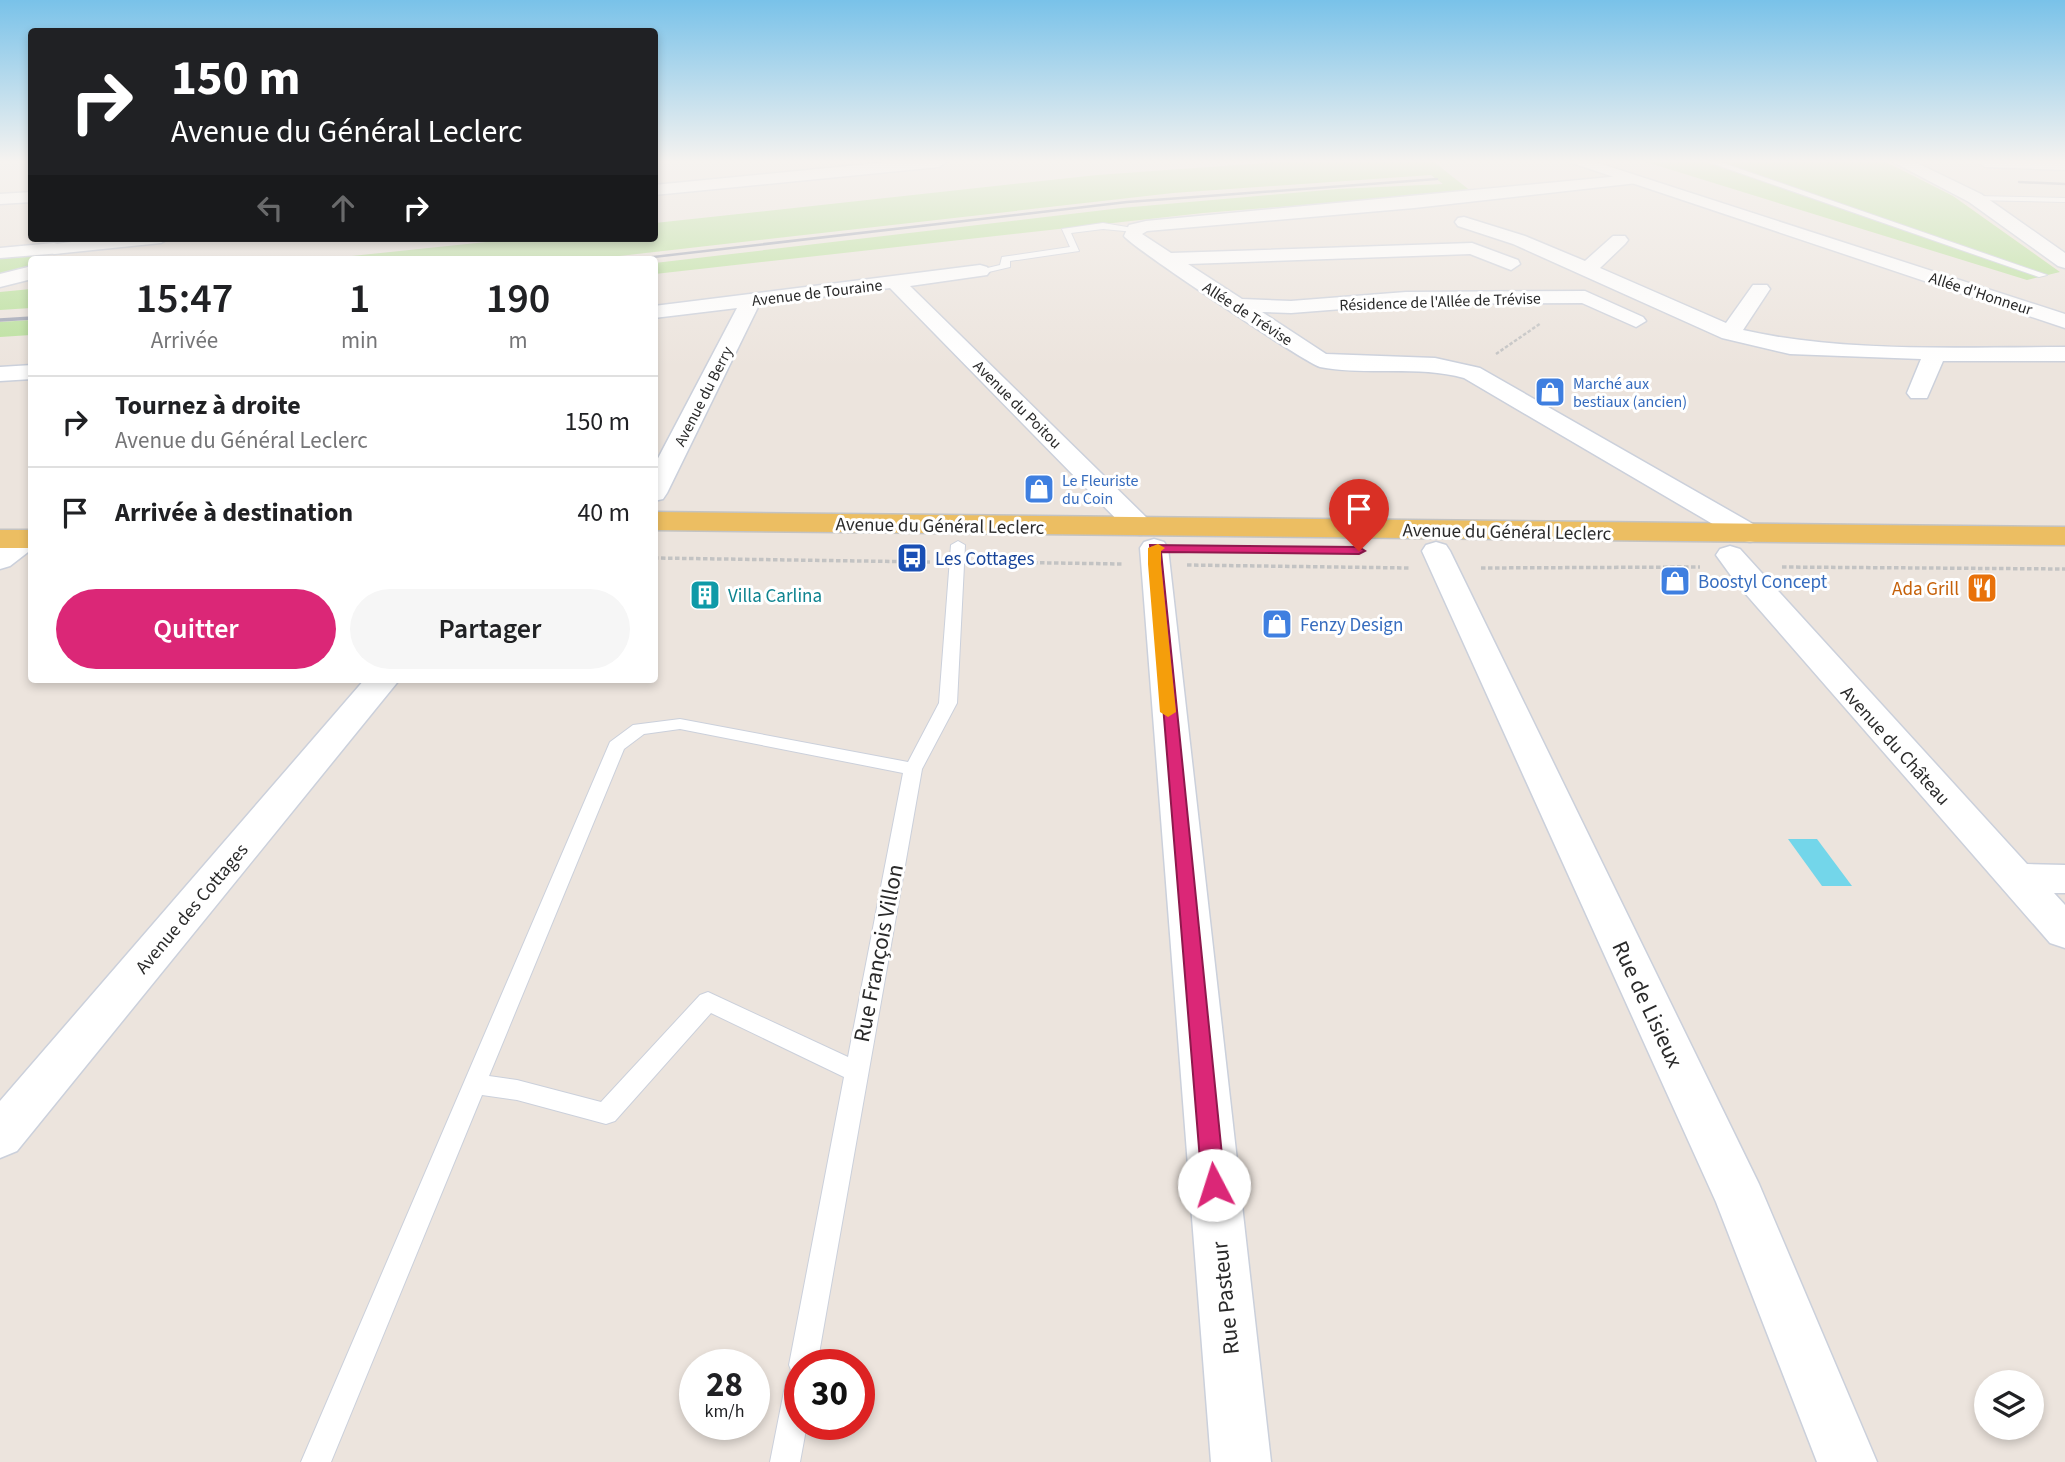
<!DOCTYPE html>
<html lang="fr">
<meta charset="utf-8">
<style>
body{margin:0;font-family:"Source Sans 3",sans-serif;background:#f6f6f6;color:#202124;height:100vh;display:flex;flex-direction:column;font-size:26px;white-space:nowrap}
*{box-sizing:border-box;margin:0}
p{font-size:23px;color:#757577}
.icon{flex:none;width:38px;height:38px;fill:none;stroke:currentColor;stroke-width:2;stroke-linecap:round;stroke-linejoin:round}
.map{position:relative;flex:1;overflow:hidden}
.sheet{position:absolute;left:28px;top:256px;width:630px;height:427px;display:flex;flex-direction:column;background:#fff;border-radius:7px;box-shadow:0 4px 10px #0003}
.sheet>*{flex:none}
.banner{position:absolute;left:28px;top:28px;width:630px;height:214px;border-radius:7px;box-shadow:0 4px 10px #0003;background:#202124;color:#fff;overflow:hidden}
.buttons{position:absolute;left:1974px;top:1370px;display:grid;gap:14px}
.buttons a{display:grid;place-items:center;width:70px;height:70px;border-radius:50%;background:#fff;box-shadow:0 4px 10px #0003;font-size:35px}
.speed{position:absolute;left:679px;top:1349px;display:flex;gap:14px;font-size:35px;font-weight:700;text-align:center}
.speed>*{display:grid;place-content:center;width:91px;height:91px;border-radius:50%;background:#fff;box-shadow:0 4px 10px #0003;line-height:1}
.speed small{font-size:18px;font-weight:400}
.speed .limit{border:10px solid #d22;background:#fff;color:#111}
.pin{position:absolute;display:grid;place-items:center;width:60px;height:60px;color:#fff;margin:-72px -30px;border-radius:50% 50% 50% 0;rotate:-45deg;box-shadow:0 0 7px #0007}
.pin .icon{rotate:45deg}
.me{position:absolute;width:77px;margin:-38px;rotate:355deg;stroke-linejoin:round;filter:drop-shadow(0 0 5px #0008)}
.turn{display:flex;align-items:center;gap:24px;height:147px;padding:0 28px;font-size:32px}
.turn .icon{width:91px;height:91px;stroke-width:2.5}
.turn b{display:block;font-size:49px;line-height:60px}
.lanes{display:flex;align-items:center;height:66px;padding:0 28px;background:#0003;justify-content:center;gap:35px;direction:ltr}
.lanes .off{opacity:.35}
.eta{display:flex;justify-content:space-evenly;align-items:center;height:119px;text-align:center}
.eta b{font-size:42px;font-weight:600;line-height:49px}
.action{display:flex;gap:14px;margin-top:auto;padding:14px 28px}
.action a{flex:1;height:80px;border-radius:42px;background:#db2777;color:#fff;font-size:28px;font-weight:600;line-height:80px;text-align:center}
.action a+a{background:#f6f6f6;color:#202124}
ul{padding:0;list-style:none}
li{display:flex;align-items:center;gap:21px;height:91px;padding:0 28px;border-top:2px solid #e0e0e0}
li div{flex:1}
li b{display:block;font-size:26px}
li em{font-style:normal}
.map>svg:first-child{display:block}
.green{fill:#b9e09b}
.water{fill:#73d6ea}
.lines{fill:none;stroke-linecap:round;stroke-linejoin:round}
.service-casing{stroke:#cbd0db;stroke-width:2}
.minor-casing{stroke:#cbd0db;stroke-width:3}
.tertiary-casing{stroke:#cbd0db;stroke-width:3}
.secondary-casing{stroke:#cbd0db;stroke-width:3}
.primary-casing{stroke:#c3c3c3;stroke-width:3}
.path-far1{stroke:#c3c3c3;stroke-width:2.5;stroke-dasharray:3.5 2;stroke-linecap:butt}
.path{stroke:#c3c3c3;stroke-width:3.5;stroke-dasharray:4.5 2.5;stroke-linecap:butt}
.service{fill:#fff;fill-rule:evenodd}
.minor{fill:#fff;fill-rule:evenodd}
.tertiary{fill:#fff;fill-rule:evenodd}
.secondary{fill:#fff;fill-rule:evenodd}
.primary{fill:#ecbe62;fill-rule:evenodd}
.rail-far1{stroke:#9fa4b4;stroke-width:2.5}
.rail{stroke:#9fa4b4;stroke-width:3.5}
.route{fill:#db2777;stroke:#8e194d;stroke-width:2}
.slow{fill:#f59e0b}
.labels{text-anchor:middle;stroke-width:6;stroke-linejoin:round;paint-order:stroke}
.far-street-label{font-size:16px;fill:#2a2a2a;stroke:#fff}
.far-shop-label{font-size:16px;fill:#366cbe;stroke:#fff;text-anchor:start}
.street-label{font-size:19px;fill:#2a2a2a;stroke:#fff}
.transit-label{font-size:19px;fill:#164399;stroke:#fff;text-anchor:start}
.shop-label{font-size:19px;fill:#366cbe;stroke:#fff;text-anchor:start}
.food-label{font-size:19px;fill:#c56008;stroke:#fff;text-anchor:end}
.culture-label{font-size:19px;fill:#0d838f;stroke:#fff;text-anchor:start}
.near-street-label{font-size:23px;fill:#2a2a2a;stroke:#fff}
</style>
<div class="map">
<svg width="2065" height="1462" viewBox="0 0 2065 1462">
<rect width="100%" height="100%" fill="#ece4dd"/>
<!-- green -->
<path class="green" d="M1278 162H1434L1472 192 1203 213 655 274V263L1121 208 1338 189 1443 184 1431 175 1173 193 593 259H323L524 238H654L655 223 1097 175Z
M1646 162H1886L1953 196 2060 272 2027 280Z
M41 253 46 258 32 259 31 269 0 278V258Z
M31 289V308L0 310V292Z
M31 320V335L0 337V322Z"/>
<!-- water -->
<path class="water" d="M1788 839H1817L1852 886H1822Z"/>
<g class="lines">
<!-- service casing -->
<g class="service-casing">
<path id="service" d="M1708 162H1720L2047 275 2039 277Z
M1975 196 2065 198V202L1972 200Z
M1103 223 1139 229 1135 232 1103 229 1071 233 1079 251 1010 261V267L980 274 975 271 1000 265 1002 257 1070 247 1062 229Z
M958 541 965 545 957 703 922 769 817 1365H800V1424H807L800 1462H770L786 1381 791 1370 789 1365 844 1077 711 1013 615 1121 606 1124 517 1100 482 1095 331 1462H301L610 742 633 725 680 719 908 762 939 703 951 545ZM680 729 903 773 848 1057 708 992 700 995 601 1102 517 1080 489 1076 624 749 644 734Z"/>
</g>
<!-- minor casing -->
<g class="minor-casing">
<path id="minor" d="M889 162H946L939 167 654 195V185Z
M1978 162H2065V170L1985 167Z
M1631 175 1639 180 1637 183 1414 208 1147 231 1142 234 1171 253 1472 243 1518 260 1520 264 1511 270 1470 254 1188 264 1242 299 1291 301 1406 292 1585 291 1643 317 1646 321 1636 327 1582 303 1406 304 1291 313 1262 312 1326 354 1435 358 1480 368 1760 528 1764 534 1760 540 1750 542 1740 540 1464 378C1417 365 1368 376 1320 367 1307 364 1133 248 1124 236L1129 225 1146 221Z
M32 192V202L0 204V194Z
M1464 217 1525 236 1585 261 1613 236H1625L1628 240 1625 244 1600 268 1726 323 1753 285H1767L1770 289 1743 330C1843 353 1961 347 2065 347V361H1943L1927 398H1911L1907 393 1921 359 1790 354 1722 338 1513 244 1458 226 1455 222 1458 218Z
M108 238H170L161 243 54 254 45 249 54 244Z
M980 265 987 267 990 271 987 275 910 286 1150 521 1154 527 1150 533 1140 535 1130 533 890 288 759 305 667 493 663 499 654 501V466L737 308 654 318V306Z
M32 365V379L0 381V367Z
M25 531 32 533V549L10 566 0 569V546L15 534Z
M1154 539 1164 542 1168 548 1271 1462H1211L1140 548 1144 542Z
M1436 542 1446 545 1450 551 1759 1184 1877 1462H1817L1716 1202 1422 551 1426 545Z
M1730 546 1740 549 2027 864 2065 865V893H2054L2065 905V948L2050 943 1737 584 1716 555 1720 549Z
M365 679H400L17 1151 0 1158V1101Z"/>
</g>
<!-- tertiary casing -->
<g class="tertiary-casing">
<path id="tertiary" d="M54 243 61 245 64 249 61 253 0 258V248Z
M32 266V279L0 287V274Z"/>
</g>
<!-- secondary casing -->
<g class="secondary-casing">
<path id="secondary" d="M1569 162H1595L2065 314V328Z
M1893 162H1915L1981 194 2065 253V268L2058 266 1969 202Z"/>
</g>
<!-- primary casing -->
<g class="primary-casing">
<path id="primary" d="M654 512 2065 527V545L654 530Z
M0 530H32V548H0Z"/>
</g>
<!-- path-far1 -->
<path class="path-far1" d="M1496 354 1541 323"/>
<!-- path -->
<path class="path" d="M654 558 930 562
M984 562 1123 564
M1187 565 1410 568
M1782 567 2065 569
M1481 568 1700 567"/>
<!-- service -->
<use href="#service" class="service"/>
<!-- minor -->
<use href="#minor" class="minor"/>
<!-- tertiary -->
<use href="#tertiary" class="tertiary"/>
<!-- secondary -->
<use href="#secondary" class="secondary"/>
<!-- primary -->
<use href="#primary" class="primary"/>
<!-- rail-far1 -->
<path class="rail-far1" d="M2019 182 2065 184
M636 259 1127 202 1437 179"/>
<!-- rail -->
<path class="rail" d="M0 320 32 318"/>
</g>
<!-- sky -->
<linearGradient id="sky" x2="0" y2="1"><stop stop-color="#79c2e9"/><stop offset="0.44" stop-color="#f6f3f0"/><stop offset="1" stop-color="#f6f3f0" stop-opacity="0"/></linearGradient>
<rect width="2065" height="367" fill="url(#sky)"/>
<!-- route -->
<path class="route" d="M1150 545 1359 547 1365 551 1359 554 1161 552 1225 1185 1222 1192 1214 1195 1206 1192 1202 1185Z"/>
<!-- slow -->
<path class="slow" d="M1158 544 1165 548 1161 551V564L1176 712 1168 717 1160 712 1148 564V548Z"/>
<!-- icons -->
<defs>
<g id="shop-square" transform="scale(1.575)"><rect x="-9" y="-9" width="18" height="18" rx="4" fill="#3f7fe0" stroke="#fff"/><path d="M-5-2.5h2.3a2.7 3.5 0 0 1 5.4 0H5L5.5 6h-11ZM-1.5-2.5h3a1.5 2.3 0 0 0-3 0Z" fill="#fff"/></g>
<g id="bus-square" transform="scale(1.575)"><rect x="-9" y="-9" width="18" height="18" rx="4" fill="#1a4fb4" stroke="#fff"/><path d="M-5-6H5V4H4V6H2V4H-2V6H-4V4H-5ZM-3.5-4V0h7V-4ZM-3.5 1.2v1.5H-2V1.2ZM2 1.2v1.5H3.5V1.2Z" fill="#fff"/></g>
<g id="restaurant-square" transform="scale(1.575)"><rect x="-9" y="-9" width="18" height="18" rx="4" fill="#e8710a" stroke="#fff"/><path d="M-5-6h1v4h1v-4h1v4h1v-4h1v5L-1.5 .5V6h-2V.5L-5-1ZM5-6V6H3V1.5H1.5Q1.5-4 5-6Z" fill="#fff"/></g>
<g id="building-square" transform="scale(1.575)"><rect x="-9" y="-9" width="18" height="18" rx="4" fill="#0f9aa8" stroke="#fff"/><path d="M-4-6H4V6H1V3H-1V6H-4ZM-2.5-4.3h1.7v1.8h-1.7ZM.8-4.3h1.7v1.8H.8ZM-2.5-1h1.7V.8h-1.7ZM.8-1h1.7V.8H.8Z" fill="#fff"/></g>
</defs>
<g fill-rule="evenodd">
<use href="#shop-square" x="1550" y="392"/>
<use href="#shop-square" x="1039" y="489"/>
<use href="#bus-square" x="912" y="558"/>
<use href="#shop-square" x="1675" y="581"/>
<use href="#restaurant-square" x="1982" y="588"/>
<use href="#building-square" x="705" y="595"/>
<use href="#shop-square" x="1277" y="624"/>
</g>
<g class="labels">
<!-- far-street labels -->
<g class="far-street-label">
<text transform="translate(817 292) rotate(-7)" y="6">Avenue de Touraine</text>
<text transform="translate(1981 293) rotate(18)" y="6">Allée d'Honneur</text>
<text transform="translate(1440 301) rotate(-2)" y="6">Résidence de l'Allée de Trévise</text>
<text transform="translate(1248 313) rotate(33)" y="6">Allée de Trévise</text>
<text transform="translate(703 396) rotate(-63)" y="6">Avenue du Berry</text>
<text transform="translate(1018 404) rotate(45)" y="6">Avenue du Poitou</text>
</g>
<!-- far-shop labels -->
<g class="far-shop-label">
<text x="1573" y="389">Marché aux<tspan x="1573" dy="18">bestiaux (ancien)</tspan></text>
<text x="1062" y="486">Le Fleuriste<tspan x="1062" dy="18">du Coin</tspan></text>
</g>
<!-- street labels -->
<g class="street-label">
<text transform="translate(940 525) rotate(1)" y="7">Avenue du Général Leclerc</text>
<text transform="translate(1507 531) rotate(1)" y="7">Avenue du Général Leclerc</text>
<text transform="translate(1896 745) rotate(48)" y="7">Avenue du Château</text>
<text transform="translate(191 908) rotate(-50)" y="7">Avenue des Cottages</text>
</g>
<!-- transit labels -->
<g class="transit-label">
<text x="935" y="565">Les Cottages</text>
</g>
<!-- shop labels -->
<g class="shop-label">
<text x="1698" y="588">Boostyl Concept</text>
<text x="1300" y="631">Fenzy Design</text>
</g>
<!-- food labels -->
<g class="food-label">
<text x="1959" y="595">Ada Grill</text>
</g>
<!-- culture labels -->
<g class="culture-label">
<text x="728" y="602">Villa Carlina</text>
</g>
<!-- near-street labels -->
<g class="near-street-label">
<text transform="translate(878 953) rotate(-79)" y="8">Rue François Villon</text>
<text transform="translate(1648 1004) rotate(65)" y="8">Rue de Lisieux</text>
<text transform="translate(1225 1298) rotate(-96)" y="8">Rue Pasteur</text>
</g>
</g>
</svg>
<div class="buttons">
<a><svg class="icon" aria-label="layers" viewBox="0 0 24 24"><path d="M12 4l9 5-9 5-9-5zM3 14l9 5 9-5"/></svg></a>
</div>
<div class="speed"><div>28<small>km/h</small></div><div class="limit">30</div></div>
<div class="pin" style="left:1359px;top:551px;background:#d93025"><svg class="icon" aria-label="arrive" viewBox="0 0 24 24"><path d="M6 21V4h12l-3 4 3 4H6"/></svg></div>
<svg class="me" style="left:1214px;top:1185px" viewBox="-20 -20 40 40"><circle r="19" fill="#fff"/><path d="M0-13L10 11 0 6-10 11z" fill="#db2777"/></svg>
<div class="banner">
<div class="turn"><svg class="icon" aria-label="right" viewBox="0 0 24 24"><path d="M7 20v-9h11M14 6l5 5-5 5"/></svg><div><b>150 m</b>Avenue du Général Leclerc</div></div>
<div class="lanes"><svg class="icon off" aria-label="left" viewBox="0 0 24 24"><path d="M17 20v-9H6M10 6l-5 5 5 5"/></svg><svg class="icon off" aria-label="ahead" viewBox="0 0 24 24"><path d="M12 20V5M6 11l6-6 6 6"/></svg><svg class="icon" aria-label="right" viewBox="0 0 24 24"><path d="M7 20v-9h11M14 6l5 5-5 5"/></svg></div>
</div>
<section class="sheet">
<div class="eta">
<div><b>15:47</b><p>Arrivée</p></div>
<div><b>1</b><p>min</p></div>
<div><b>190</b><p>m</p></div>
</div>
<ul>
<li><svg class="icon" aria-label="right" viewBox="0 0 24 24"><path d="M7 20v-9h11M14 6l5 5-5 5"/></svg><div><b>Tournez à droite</b><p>Avenue du Général Leclerc</p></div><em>150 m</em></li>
<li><svg class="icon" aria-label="arrive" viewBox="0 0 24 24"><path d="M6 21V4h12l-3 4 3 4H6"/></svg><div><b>Arrivée à destination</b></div><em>40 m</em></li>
</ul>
<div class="action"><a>Quitter</a><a>Partager</a></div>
</section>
</div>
